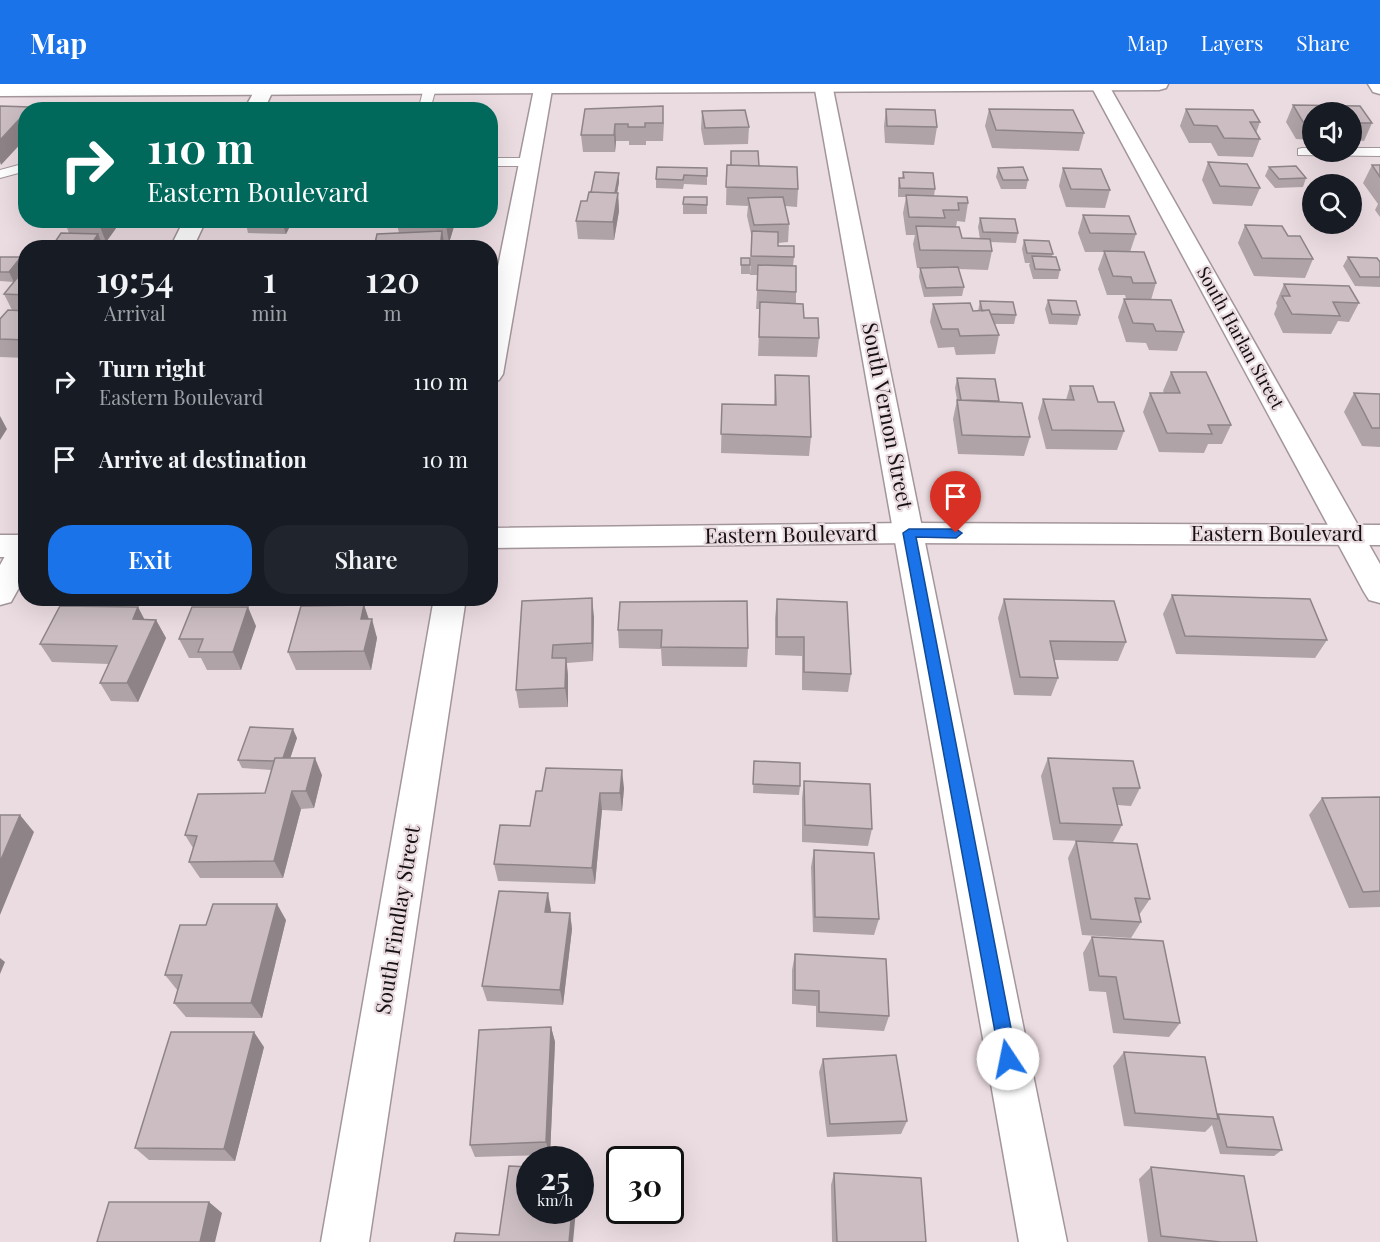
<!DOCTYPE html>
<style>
body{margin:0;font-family:"Playfair Display",serif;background:#20242c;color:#f1f3f6;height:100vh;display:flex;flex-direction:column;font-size:22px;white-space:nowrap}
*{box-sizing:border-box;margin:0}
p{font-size:20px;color:#9ea1a6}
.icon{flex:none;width:33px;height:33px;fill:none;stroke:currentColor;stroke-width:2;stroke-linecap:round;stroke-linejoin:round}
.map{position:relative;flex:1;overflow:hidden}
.panel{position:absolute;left:18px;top:156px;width:480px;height:366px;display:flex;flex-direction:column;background:#171b24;border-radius:24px;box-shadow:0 6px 24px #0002}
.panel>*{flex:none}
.guide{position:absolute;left:18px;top:18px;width:480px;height:126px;border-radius:24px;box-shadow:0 6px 24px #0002;background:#00695c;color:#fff;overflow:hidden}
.fabs{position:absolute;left:1302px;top:18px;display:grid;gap:12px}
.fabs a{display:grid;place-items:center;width:60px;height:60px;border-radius:50%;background:#171b24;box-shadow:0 6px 24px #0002;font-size:30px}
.speed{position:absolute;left:516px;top:1062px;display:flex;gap:12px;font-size:30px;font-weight:700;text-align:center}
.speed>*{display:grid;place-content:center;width:78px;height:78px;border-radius:50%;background:#171b24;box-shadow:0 6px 24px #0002;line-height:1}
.speed small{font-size:15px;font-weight:400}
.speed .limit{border:3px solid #111;border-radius:9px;background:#fff;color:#111}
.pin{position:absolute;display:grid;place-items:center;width:51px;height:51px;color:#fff;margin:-62px -26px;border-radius:50% 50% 50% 0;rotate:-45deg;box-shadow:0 0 6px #0007}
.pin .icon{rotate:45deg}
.me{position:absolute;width:66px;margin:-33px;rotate:349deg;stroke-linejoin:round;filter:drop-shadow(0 0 4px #0008)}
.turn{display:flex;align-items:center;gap:21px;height:126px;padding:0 30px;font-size:27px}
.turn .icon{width:78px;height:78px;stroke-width:2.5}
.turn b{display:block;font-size:42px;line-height:51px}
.eta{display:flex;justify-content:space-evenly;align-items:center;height:102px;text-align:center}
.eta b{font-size:36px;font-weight:600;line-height:42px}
.button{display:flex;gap:12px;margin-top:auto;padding:12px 30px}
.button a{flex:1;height:69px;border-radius:24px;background:#1a73e8;color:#fff;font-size:24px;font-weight:600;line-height:69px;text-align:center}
.button a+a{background:#20242c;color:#f1f3f6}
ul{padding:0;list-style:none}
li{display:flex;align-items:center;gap:18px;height:78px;padding:0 30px}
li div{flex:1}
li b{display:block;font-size:22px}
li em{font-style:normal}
header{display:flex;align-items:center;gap:36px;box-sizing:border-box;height:84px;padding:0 30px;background:#1a73e8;color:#fff}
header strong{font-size:28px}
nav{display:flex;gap:33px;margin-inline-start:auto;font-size:21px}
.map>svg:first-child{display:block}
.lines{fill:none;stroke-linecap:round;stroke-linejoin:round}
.service-casing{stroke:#a3969b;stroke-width:2}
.minor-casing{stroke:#a3969b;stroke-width:3}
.tertiary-casing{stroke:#a3969b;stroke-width:3}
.primary-casing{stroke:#a3969b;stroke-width:3}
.service{fill:#fff;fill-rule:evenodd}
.minor{fill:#fff;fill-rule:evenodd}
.tertiary{fill:#fff;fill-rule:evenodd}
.primary{fill:#fff;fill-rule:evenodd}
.wall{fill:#afa3a7}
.shaded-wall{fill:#8e8488}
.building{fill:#cbbdc2;stroke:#8e8488;stroke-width:1.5}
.route{fill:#1a73e8;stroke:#114b97;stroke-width:1.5}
.labels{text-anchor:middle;stroke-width:4.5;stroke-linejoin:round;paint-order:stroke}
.far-street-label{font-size:18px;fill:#141011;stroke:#ebdce1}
.street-label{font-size:21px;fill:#141011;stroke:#ebdce1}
</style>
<header>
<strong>Map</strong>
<nav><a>Map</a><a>Layers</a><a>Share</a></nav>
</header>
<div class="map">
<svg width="1380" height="1158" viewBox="0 0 1380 1158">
<rect width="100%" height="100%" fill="#ebdce1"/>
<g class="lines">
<!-- service casing -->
<g class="service-casing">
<path id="service" d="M430 1 436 4 430 26H418L424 4Z
M1302 64H1312V68H1352V64H1380V72L1298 71V65Z
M490 74H530L536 78 530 82H490Z
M26 79V87L0 94V86Z"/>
</g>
<!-- minor casing -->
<g class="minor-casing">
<path id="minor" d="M258 0H276L264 26H244Z
M535 0H553L503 290 499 296 490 298V222Z
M814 0H832L1067 1158H1019Z
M1090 0H1108L1380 480V519L1369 516 1364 508Z
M1368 0H1380V10L1373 8Z
M184 136H206L193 164H170Z
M26 451V491L11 518 0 521V481L15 454Z
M434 514H466L369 1158H321Z"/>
</g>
<!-- tertiary casing -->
<g class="tertiary-casing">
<path id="tertiary" d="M909 439 1380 441V461L909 459 490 464V444Z
M0 451H26V473H0Z"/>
</g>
<!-- primary casing -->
<g class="primary-casing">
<path id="primary" d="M0 0H1168L1166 4 1159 6 0 12Z"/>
</g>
<!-- service -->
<use href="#service" class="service"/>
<!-- minor -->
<use href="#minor" class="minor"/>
<!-- tertiary -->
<use href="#tertiary" class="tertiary"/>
<!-- primary -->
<use href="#primary" class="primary"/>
</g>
<!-- wall -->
<path class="wall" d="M1293 21 1360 22 1372 39 1364 57 1352 56V28H1312V56L1296 55 1286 38Z
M585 25 664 39 663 57H646V61H629V57H616L615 68H583L581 51Z
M886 25 937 43 934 61 885 59 884 42Z
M989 25 1084 49 1079 67 992 64 985 42Z
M1186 25 1260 38 1256 49 1260 55 1253 73 1218 72 1211 59H1189L1180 42Z
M702 27 749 43 748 60 704 61 701 45Z
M731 67 759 82 798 105 797 123 785 122 789 140 788 158 778 159V162L794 173 793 182 796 208V220L804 234 819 254 817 273 758 272 760 225H756L758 191H750L752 154 747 132 748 122 726 121 727 81H730Z
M1208 78 1260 104 1252 122 1213 120 1202 96Z
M1372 81H1380V133L1375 126 1378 120 1363 99Z
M1269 83 1306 94 1303 103 1275 104 1265 92Z
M707 84V101L684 100 683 105 656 104V95Z
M998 84 1028 96 1026 105H1001L996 93Z
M1063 84 1110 106 1105 124 1066 123 1059 102Z
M903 88 935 105 934 112 968 119 965 138 957 137 956 143 962 154 980 155 978 143 980 134 1018 149 1016 159 990 158 992 167 988 186 958 185 964 203 962 212 924 213 919 193 920 184H917L913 160 915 151H906L903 129 906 113H898V103L899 94H902Z
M619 98 617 109H618L619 127 614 156 578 155 576 137 591 108Z
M707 113V130H683V120Z
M1083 131 1136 150 1130 168 1156 199 1151 216 1184 248 1177 267 1149 266 1146 259 1126 258 1118 233 1124 215H1126L1125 211H1107L1098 185 1104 168H1085L1078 149Z
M122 136 106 158H102L104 164H51L69 149 65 139Z
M248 136H293L286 150 248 149 246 140Z
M456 136 449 159H444L445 164 399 149 397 140Z
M1245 141 1288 152 1313 175 1305 194 1254 192 1238 159Z
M1024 156 1053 170 1052 172 1060 186 1058 195H1033L1029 181 1030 179H1025L1022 165Z
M0 173 25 183 17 194H26V274L0 273V235L12 226 4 210 14 198 0 197Z
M1348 173 1380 178V203L1355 202 1343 182Z
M741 174H750V190H741Z
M1284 200 1359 219 1349 238 1338 237 1331 250 1283 249 1274 230 1277 222 1276 219Z
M1048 216 1080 231 1077 241 1049 240 1045 225Z
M980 217 1016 231 1014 240H995L999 251 995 270 956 271 954 263 938 264 930 238 933 220 973 227H978Z
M1171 288 1231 341 1222 360H1208L1204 369 1159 368 1143 328 1150 309H1164L1163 307Z
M775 291 811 353 809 372 721 369 722 320 774 321Z
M957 294 999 318 1030 353 1024 372 958 370 953 335 957 316 955 304Z
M1070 302 1098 318 1124 347 1117 366 1046 365 1038 334 1043 315 1066 316Z
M1354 309 1380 310V363L1362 362 1344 328Z
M1172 511 1327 556 1315 574 1176 570 1163 530Z
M777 515 851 590 848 608 802 606V572L775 571V534Z
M1004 515 1126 558 1118 577 1054 576 1058 594 1051 612 1014 611 998 534Z
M522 517 594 533 593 577 567 579 568 592V623L519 624 516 606Z
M620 518 748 564 747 583 662 582 661 565 619 564 618 546Z
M364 521 369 535 377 554 371 586H296L288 568Z
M145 535 156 536 166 554 138 618 111 617 100 599 109 580 52 578 40 560Z
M256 542 241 586H207L201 574H189L179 555Z
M297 654 290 674 322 691 314 724 301 725 283 794H200L189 778 193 764 185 751 265 709 271 686 242 684 238 676Z
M1048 674 1140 704 1131 722 1117 721 1122 741 1113 758 1053 756 1041 692Z
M754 677 800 702 799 711 753 709Z
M804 697 872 745 868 762 802 758V714Z
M624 704 622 727 602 726 595 800 498 797 494 780 530 742 542 707Z
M1380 713V823L1349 824 1309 731 1322 714Z
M1076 757 1150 815 1139 831 1141 838 1131 854 1082 851 1068 774Z
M814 766 879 835 874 851 813 848 811 783Z
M551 826V828L570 829 572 845 563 921 487 917 482 902Z
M286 836 262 934 186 933 174 919 178 907 165 891 206 841Z
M1092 853 1180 939 1169 953 1113 949 1106 908 1089 907 1083 869Z
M795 870 889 932 884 947 816 943V922L792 920V886Z
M551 943 555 958 550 1071 475 1073 470 1061Z
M264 963 235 1077 149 1076 135 1064Z
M1124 968 1217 1031 1282 1066 1274 1072 1220 1070 1212 1041 1205 1048 1124 1042 1113 982Z
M823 975 907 1037 901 1050 827 1053 819 988Z
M1151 1083 1257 1158H1148L1139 1095Z
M834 1089 926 1158H832L831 1101Z"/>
<!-- shaded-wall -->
<path class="shaded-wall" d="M26 28V54L1 81 0 78V56Z
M615 40 616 57 615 68 614 51Z
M619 89V98L615 121V112Z
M618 109 619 127 614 156 613 138Z
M101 136H122L106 158 99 140Z
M286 136H293L286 150 283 141Z
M447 136H456L449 159 446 141Z
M442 147 445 164H440Z
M98 150 104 164H89Z
M21 173 25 183 14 198 9 188Z
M0 332 7 345 0 356Z
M592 514 594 533 593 577 592 559Z
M364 521 370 540 361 535Z
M138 523 148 542 133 535Z
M248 523 256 542 241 586 233 568Z
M372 535 377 554 371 586 364 567Z
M156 536 166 554 138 618 127 599Z
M566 574 568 592V623L565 604Z
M293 645 297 654 286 687 282 678Z
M315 674 322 691 314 724 306 707Z
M622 686 624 704 622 727 620 709Z
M292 707 301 725 283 794 274 777Z
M600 709 602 726 595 800 592 784Z
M20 731 34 748 0 831V778Z
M548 809 551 826 548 844 545 828Z
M277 820 286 836 262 934 251 919Z
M570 829 572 845 563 921 560 906Z
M0 874 5 878 0 890Z
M551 943 555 958 550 1071 546 1058Z
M254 948 264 963 235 1077 224 1065Z
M209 1118 222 1129 215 1158H200Z
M572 1126H576L573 1158H569Z"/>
<!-- building -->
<path class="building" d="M1293 21 1360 22 1372 39H1352V28H1312V38H1303Z
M0 22 30 23 28 26H26V28L0 56Z
M433 22 472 23 471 26H431Z
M663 22V39H645V43H628V40H615L614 51H581L585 25Z
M347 23 400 24 399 26H346Z
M96 24H160L159 26H95Z
M295 24H318L317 26H294Z
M886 25 935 26 937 43 887 42Z
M989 25 1073 26 1084 49 996 46Z
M1186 25 1253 26 1260 38H1250L1260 55 1224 54 1217 42 1194 41Z
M745 26 749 43 705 44 702 27Z
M731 67H758L759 82 731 81Z
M1208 78 1247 80 1260 104 1220 102Z
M727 81 797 83 798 105 726 103Z
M1372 81H1380V93Z
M1296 82 1306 94 1279 95 1269 83Z
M657 83 707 84V92L684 91 683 96 656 95Z
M1023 83 1028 96H1003L998 84Z
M1063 84 1101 85 1110 106 1071 105Z
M595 88 619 89 615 109 591 108Z
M903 88 933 89 935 105 900 104 899 94H904Z
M589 108 618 109 613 138 576 137 581 117H587Z
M906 111 967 113 968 119H958L959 126H943L945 134 909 133Z
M684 113H707V121L683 120Z
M783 113 789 140 754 141 748 114Z
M1083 131 1129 132 1136 150 1090 149Z
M980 134 1015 135 1018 149 983 148Z
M67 136H101L99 140 65 139Z
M248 136H286L283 141 246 140Z
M398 136H447L446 141 397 140Z
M1245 141 1282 142 1288 152H1300L1313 175 1262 174Z
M916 142 959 143 962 154 990 155 992 167 920 166Z
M442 147 440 164H374L377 150Z
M752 147 778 148V162H794V173L751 172Z
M61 149 98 150 89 164H51Z
M1024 156 1049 157 1053 170 1027 169Z
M1104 167 1144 168 1156 199H1133L1131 193 1113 192Z
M1032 172 1056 173 1060 186 1035 185Z
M0 173H21L9 188H0Z
M1348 173 1377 174 1380 178V193H1360Z
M741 174H750V181H741Z
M758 181 796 182V208L757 206Z
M958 183 964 203 926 204 920 184Z
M17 194H26V211L4 210Z
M1284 200 1349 202 1359 219 1333 218 1340 232 1292 230 1282 212H1290Z
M1124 215 1171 216 1184 248 1156 247 1153 240 1133 239Z
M1048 216 1076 217 1080 231 1052 230Z
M980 217 1013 218 1016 231 991 230 989 226 982 227Z
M760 218 803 220 804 234H818L819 254 759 253Z
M970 219 973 227 989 226 999 251 960 252 958 245H942L933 220Z
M8 226 26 227V256L0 255V235Z
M1171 288H1206L1231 341H1208L1212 350 1167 349 1150 309H1180Z
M775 291 809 292 811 353 721 350 722 320 776 321Z
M957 294 995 295 999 317 961 316Z
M1070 302H1093L1098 318H1114L1124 347 1052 346 1043 315 1074 316Z
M1354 309 1380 310V344H1372Z
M957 316 1022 319 1030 353 962 351Z
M1172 511 1310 515 1327 556 1185 552Z
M592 514V559L553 561 552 574H566L565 604 516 606 522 517Z
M777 515 847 518 851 590 804 588V553H777Z
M1004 515 1114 517 1126 558 1050 557 1058 594 1020 593Z
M747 517 748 564 661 563 662 546H618L620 518Z
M364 521 361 535H372L364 567 288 568 301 522Z
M60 522 138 523 133 535 156 536 127 599H100L117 562 40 560Z
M192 523H248L233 568H198L203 555H179Z
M250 643 293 645 283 674H275L274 677 238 676Z
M275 674H315L306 707H292L274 777 189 778 197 752 185 751 198 710 265 709Z
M1048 674 1133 677 1140 704H1113L1122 741 1060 739Z
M754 677 800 679V702L753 700Z
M546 684 622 686 620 709H600L592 784 494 780 500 741 530 742 536 707H542Z
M804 697 870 700 872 745 805 741Z
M1380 713V807L1363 808 1322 714Z
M0 731H20L0 778Z
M1076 757 1137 760 1150 815 1135 814 1141 838 1091 835Z
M814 766 874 769 879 835 815 833Z
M499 807 548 809 545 828 570 829 560 906 482 902Z
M213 820H277L251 919H174L182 891H165L180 841H206Z
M1092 853 1163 857 1180 939 1124 935 1116 893 1099 892Z
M795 870 886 875 889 932 819 928V907L795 906Z
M551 943 546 1058 470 1061 479 946Z
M171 948H254L224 1065 135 1064Z
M1124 968 1205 973 1218 1035 1135 1029Z
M896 971 907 1037 830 1040 823 975Z
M1218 1030 1273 1033 1282 1066 1227 1063Z
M509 1082 530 1083V1126H572L569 1158H454L456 1149 499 1151Z
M1151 1083 1244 1092 1257 1158H1221L1161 1152Z
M834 1089 921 1094 926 1158H837Z
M109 1118H209L200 1158H97Z"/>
<!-- route -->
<path class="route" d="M909 445H956L962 449 956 454 916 453 1017 975 1015 981 1008 984 1002 981 1000 975 903 449Z"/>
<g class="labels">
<!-- far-street labels -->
<g class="far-street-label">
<text transform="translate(1240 254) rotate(61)" y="6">South Harlan Street</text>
</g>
<!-- street labels -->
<g class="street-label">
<text transform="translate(887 332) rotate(79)" y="7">South Vernon Street</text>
<text x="1277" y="457">Eastern Boulevard</text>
<text transform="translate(791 451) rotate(-1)" y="7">Eastern Boulevard</text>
<text transform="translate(398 836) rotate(-81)" y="7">South Findlay Street</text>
</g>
</g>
</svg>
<div class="fabs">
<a><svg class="icon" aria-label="sound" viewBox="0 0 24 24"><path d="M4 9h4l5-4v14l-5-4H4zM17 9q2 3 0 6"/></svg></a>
<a><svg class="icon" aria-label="search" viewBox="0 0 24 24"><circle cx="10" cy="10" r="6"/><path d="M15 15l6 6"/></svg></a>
</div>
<div class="speed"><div>25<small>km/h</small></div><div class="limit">30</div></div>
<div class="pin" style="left:956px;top:449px;background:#d93025"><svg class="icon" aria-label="arrive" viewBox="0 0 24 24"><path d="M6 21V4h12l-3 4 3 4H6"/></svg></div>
<svg class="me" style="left:1008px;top:975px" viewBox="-20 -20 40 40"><circle r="19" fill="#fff"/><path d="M0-13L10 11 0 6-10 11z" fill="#1a73e8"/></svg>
<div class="guide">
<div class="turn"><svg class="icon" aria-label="right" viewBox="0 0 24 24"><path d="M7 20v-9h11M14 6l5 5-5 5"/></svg><div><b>110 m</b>Eastern Boulevard</div></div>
</div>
<section class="panel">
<div class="eta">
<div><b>19:54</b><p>Arrival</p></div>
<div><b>1</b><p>min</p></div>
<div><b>120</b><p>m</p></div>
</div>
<ul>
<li><svg class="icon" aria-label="right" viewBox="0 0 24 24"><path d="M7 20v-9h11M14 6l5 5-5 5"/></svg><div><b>Turn right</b><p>Eastern Boulevard</p></div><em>110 m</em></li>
<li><svg class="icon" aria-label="arrive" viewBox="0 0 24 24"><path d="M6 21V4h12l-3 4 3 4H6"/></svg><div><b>Arrive at destination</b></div><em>10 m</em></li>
</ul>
<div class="button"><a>Exit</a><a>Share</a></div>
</section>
</div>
